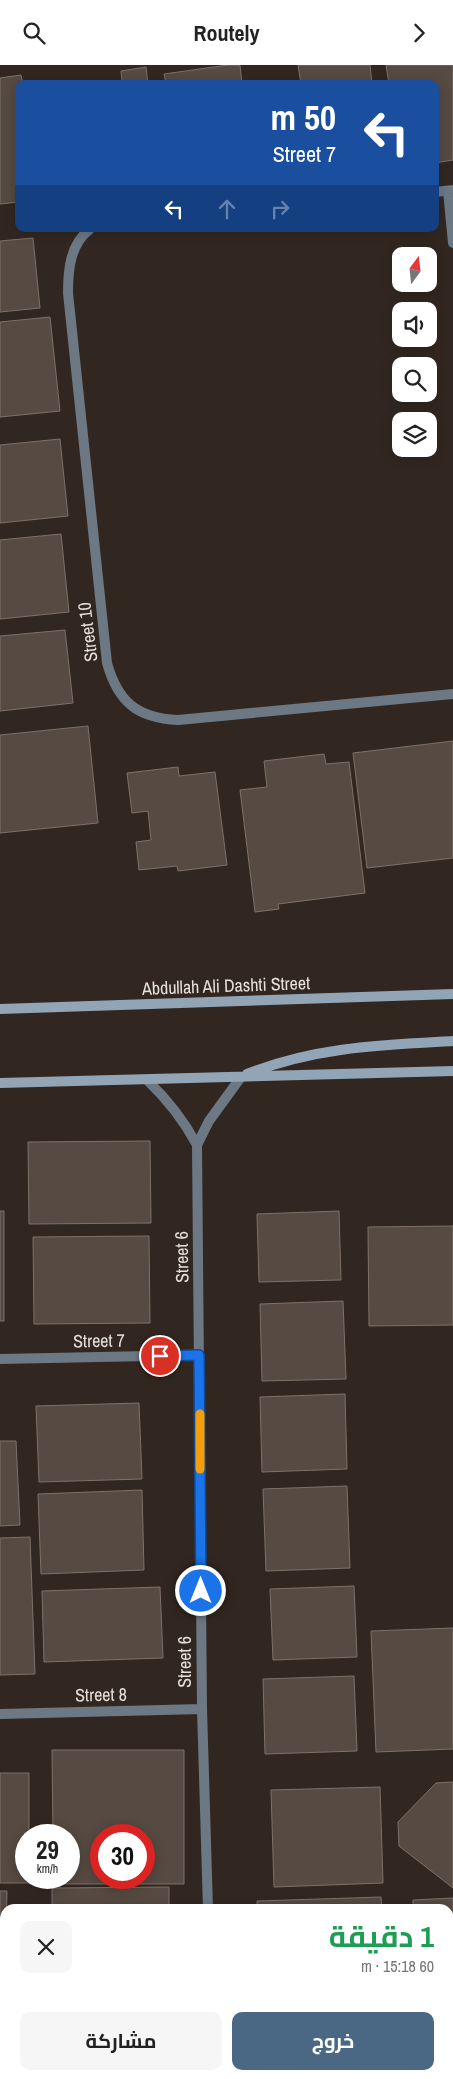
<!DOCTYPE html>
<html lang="ar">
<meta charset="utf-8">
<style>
body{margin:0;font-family:"Archivo Narrow",Cairo,sans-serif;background:#f6f6f6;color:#222;direction:rtl;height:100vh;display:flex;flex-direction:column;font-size:19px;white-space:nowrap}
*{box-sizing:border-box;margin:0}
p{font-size:16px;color:#767676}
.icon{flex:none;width:28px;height:28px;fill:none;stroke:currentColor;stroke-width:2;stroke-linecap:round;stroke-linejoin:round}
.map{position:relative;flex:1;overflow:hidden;direction:ltr}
.details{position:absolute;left:0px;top:1839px;width:454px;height:176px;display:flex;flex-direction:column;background:#fff;border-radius:15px 15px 0 0;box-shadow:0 2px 12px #0003;direction:rtl}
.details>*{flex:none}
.banner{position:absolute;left:15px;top:15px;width:424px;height:152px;border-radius:10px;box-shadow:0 2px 12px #0003;direction:rtl;background:#1a4fa0;color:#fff;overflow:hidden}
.needle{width:32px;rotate:15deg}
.buttons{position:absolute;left:392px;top:182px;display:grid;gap:10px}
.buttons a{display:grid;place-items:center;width:45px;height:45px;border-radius:10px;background:#fff;box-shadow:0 2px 12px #0003;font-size:25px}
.speed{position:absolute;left:15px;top:1759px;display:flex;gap:10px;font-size:25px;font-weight:700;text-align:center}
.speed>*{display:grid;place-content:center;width:65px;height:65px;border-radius:50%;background:#fff;box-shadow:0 2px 12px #0003;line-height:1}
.speed small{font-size:12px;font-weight:400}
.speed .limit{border:8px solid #d22;background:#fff;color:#111}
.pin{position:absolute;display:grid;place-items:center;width:42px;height:42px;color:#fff;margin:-21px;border:2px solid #fff;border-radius:50%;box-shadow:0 1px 5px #0007}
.me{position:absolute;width:55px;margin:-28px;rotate:0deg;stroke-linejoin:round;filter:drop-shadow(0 0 4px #0008)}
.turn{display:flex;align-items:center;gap:18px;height:105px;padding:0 20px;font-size:22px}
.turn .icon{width:65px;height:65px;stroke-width:2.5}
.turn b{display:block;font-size:35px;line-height:42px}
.lanes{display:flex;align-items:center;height:48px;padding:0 20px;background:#0003;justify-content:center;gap:25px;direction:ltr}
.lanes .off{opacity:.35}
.round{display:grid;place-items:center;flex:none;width:52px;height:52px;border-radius:10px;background:#f6f6f6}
.overview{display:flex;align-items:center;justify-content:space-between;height:85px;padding:0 20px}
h1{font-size:30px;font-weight:700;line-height:38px;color:#1e9e55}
.button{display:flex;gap:10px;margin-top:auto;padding:10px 20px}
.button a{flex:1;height:58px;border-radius:10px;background:#4a6883;color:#fff;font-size:20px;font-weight:700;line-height:58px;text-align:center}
.button a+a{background:#f6f6f6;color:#222}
header{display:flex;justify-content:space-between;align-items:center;height:65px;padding:0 20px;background:#fff;font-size:22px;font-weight:700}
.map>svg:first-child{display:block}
.building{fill:#564a42;stroke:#7e7168;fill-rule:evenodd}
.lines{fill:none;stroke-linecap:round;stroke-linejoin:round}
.street{stroke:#6c7884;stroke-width:10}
.secondary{stroke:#91a5b7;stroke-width:10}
.route-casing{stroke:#114b97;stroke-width:12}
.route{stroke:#1a73e8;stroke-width:9}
.slow{stroke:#f59e0b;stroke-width:9}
.labels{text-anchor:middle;stroke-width:5;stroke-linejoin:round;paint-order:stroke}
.street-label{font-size:18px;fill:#e6dfda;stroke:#322720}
</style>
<header><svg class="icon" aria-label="forward" viewBox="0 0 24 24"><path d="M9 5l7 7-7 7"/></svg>Routely<svg class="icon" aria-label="search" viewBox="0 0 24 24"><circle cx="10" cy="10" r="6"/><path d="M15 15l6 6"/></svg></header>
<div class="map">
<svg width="453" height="2014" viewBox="0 0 453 2014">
<rect width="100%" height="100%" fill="#322720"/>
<!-- building -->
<path class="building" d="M228 0H240L242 19H166L164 9Z
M298 0H370L372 19H301Z
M386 0H453V95L435 98V19H389Z
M146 2 148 19H102L122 16 121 6Z
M21 10 23 19H19V137L0 139V13Z
M33 173 40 243 0 247V176Z
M50 252 60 346 0 352V257Z
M60 374 68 451 0 458V380Z
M61 469 69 547 0 554V475Z
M65 565 73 638 0 646V571Z
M88 661 98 758 0 768V670Z
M453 676V793L367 803 353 688Z
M324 689 326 699 349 697 365 828 278 839 279 844 255 847 240 725 267 722 264 696Z
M178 702 179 711 215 707 227 800 178 806 177 801 139 805 136 777 151 775 148 746 132 748 127 708Z
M150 1076 151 1158 29 1159 28 1077Z
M0 1146H4V1256H0Z
M339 1146 341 1215 259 1217 257 1149Z
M453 1161V1260L369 1261 368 1162Z
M149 1171 150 1258 34 1259 33 1172Z
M343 1236 346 1314 262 1316 260 1239Z
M345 1329 347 1404 262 1407 260 1332Z
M139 1338 142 1414 39 1417 36 1341Z
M0 1376H16L20 1460 0 1461Z
M347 1421 350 1503 266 1506 263 1424Z
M142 1425 144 1505 41 1509 38 1429Z
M30 1472 35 1609 0 1610V1473Z
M354 1521 357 1592 273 1595 270 1524Z
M160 1522 163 1593 44 1597 42 1526Z
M453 1563V1684L376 1687 371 1566Z
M354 1611 357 1686 265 1689 263 1614Z
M52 1685H184V1819H53V1812H69V1770H53ZM101 1770H144V1812H101Z
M0 1708H29V1770H26V1812H30V1818H0Z
M453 1717V1823L399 1781 398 1757 436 1718Z
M380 1722 383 1818 274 1822 271 1725Z
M169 1822V1844H52V1823Z
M0 1826H7L5 1915H0Z
M381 1832 382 1844H257V1836Z
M453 1833V1938H449V1844H413V1835Z
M453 1953V2014H404L401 2010H449V1954Z
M258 2010H383V2014H259Z"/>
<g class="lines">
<!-- street -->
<path class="street" d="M448 126 453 178
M435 127 453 125
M90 164C70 179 68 205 68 228L107 598C118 637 137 653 178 655L453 629
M147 1015C168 1035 183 1054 197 1080
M0 1294 199 1290
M0 1649 202 1644
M208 1844 202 1644 197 1080 209 1056 241 1012
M0 1994H5
M212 2010V2014"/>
<!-- secondary -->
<path class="secondary" d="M0 944 453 929
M247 1009C315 982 381 980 453 976
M0 1018 453 1006"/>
</g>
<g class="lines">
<!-- route casing -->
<g class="route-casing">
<path id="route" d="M160 1291 199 1290 201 1526"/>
</g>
<!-- route -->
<use href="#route" class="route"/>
<!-- slow -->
<path class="slow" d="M200 1349V1404"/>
</g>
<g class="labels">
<!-- street labels -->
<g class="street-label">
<text transform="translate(88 567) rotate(-97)" y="6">Street 10</text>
<text transform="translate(226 921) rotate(-2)" y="6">Abdullah Ali Dashti Street</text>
<text transform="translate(182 1192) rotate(-91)" y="6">Street 6</text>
<text transform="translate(99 1276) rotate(-1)" y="6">Street 7</text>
<text transform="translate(185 1597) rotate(-90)" y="6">Street 6</text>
<text transform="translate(101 1630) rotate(-1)" y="6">Street 8</text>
</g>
</g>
</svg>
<div class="buttons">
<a><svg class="needle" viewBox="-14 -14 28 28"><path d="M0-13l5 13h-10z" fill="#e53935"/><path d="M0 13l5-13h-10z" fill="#767676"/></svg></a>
<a><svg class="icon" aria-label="sound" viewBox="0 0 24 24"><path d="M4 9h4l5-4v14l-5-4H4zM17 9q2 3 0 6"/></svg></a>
<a><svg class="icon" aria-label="search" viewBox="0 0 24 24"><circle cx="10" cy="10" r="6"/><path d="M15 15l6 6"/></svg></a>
<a><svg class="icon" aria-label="layers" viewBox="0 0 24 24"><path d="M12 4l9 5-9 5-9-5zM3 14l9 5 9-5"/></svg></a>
</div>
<div class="speed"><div>29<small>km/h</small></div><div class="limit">30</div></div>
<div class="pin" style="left:160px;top:1291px;background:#d93025"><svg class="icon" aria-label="arrive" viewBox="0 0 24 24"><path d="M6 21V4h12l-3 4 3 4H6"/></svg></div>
<svg class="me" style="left:201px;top:1526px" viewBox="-20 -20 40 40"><circle r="17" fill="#1a73e8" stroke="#fff" stroke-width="3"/><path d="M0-11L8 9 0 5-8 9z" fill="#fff"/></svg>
<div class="banner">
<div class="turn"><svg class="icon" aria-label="left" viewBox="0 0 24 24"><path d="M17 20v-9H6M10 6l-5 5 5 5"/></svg><div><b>50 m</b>Street 7</div></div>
<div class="lanes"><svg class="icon" aria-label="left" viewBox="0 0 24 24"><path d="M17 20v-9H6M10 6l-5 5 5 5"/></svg><svg class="icon off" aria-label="ahead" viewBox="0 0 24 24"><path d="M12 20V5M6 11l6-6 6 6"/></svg><svg class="icon off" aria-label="right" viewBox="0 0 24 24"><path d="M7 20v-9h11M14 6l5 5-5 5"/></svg></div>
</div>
<section class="details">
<div class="overview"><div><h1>1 دقيقة</h1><p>60 m · 15:18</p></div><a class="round"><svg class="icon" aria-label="close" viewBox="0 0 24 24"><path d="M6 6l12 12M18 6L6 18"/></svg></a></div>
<div class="button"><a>خروج</a><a>مشاركة</a></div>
</section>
</div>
